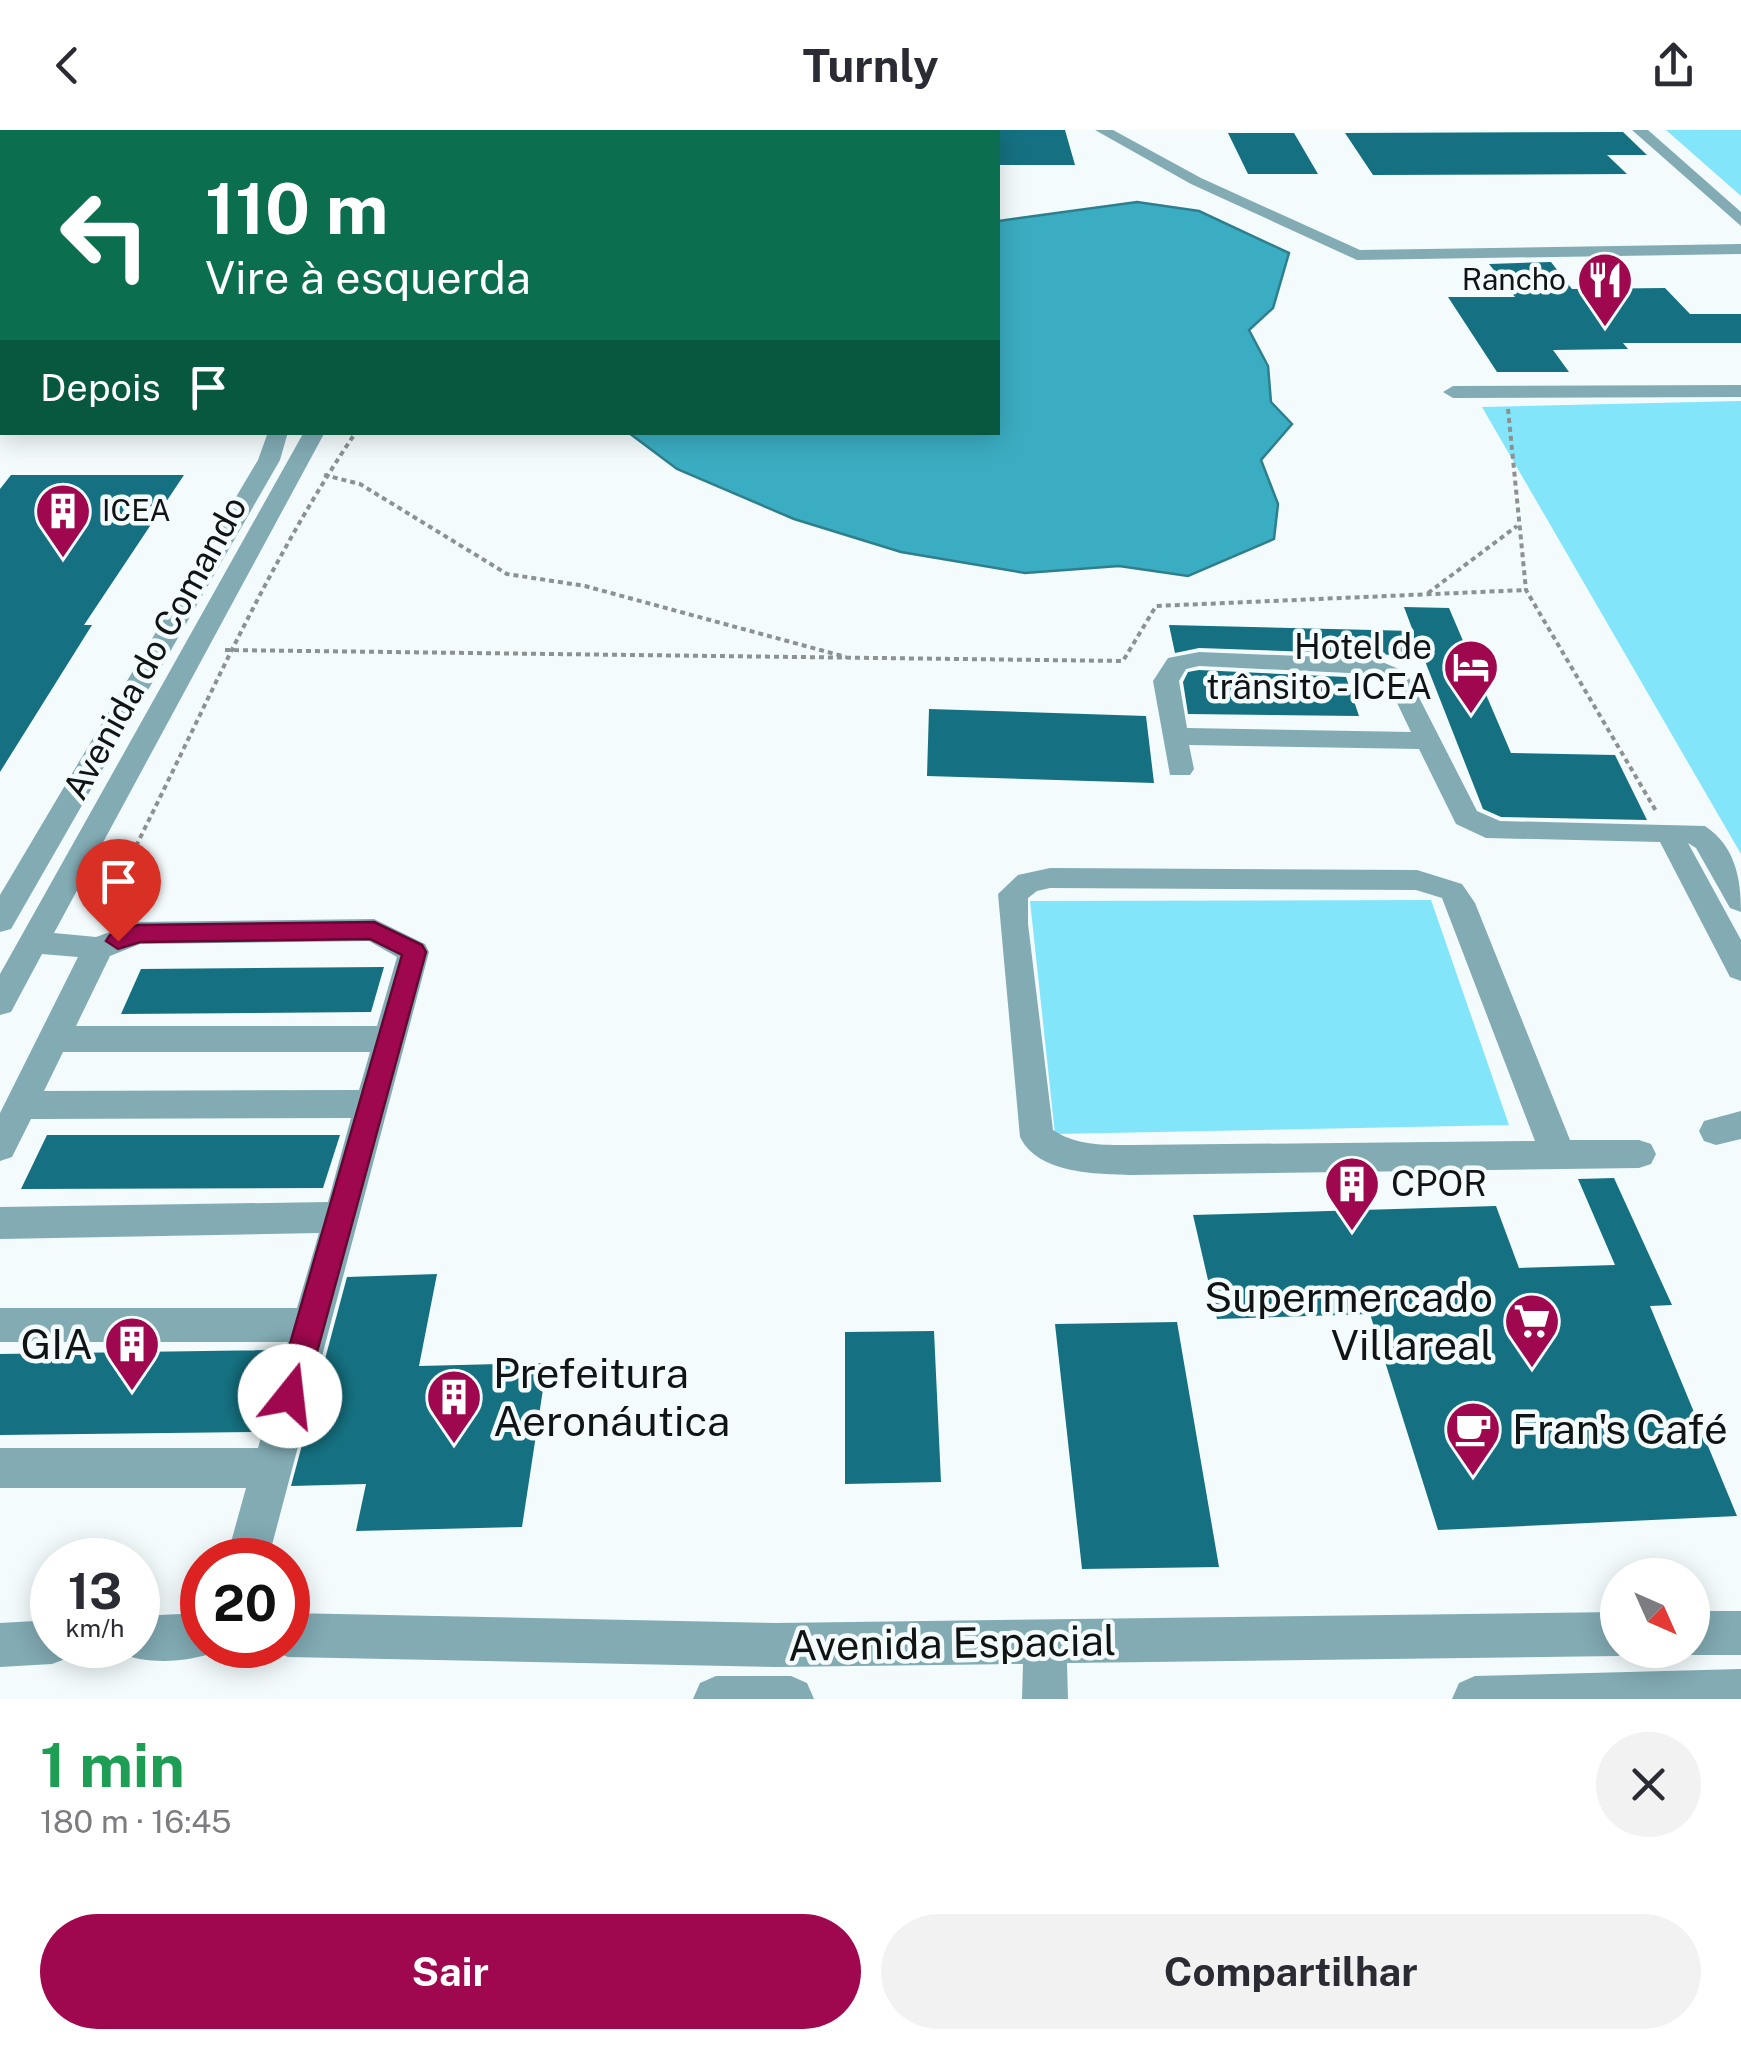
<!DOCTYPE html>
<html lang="pt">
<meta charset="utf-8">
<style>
body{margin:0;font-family:"Public Sans",sans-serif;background:#f2f2f3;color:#2b2b33;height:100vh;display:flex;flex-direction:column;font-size:38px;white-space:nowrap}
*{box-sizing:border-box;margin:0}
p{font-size:32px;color:#7c7c81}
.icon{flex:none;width:55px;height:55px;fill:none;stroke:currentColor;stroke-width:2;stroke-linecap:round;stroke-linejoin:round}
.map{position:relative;height:1569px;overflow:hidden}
.details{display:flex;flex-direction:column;background:#fff;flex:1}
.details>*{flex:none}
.hud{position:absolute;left:0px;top:0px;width:1000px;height:305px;box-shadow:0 5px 25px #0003;background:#0b6e4f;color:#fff;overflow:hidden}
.needle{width:65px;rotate:135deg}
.buttons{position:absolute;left:1600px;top:1428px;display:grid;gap:20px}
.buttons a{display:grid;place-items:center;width:110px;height:110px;border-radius:50%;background:#fff;box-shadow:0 5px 25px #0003;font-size:50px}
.speed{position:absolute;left:30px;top:1408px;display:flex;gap:20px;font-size:50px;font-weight:700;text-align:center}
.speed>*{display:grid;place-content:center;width:130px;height:130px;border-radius:50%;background:#fff;box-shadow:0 5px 25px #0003;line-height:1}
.speed small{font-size:25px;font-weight:400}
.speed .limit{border:15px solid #d22;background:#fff;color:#111}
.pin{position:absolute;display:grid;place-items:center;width:85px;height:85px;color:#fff;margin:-102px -42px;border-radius:50% 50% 50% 0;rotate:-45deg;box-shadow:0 0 10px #0007}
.pin .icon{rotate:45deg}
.me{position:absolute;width:110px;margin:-55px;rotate:16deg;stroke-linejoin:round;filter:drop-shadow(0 0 8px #0008)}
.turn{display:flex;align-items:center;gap:35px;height:210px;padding:0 40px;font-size:45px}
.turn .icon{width:130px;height:130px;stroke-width:2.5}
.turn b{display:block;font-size:70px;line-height:85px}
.then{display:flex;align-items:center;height:95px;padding:0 40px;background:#0003;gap:20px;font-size:38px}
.round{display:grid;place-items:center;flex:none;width:105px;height:105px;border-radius:52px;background:#f2f2f3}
.overview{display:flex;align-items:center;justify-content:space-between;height:170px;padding:0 40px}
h1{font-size:60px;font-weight:700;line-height:75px;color:#1e9e55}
.cta{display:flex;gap:20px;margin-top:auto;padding:20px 40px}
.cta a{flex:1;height:115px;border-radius:60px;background:#9f084e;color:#fff;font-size:40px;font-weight:700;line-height:115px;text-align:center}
.cta a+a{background:#f2f2f3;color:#2b2b33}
header{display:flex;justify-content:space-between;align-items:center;height:130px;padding:0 40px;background:#fff;font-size:45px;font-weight:700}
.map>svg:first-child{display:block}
.green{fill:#83e5f9}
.water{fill:#3badc2;stroke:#2e7f8e;stroke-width:2.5}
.building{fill:#157181}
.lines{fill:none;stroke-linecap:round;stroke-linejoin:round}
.path-far1{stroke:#8c9192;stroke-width:4;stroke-dasharray:5 4;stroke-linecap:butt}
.path{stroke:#8c9192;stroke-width:5;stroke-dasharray:8 5;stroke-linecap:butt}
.minor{fill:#82abb4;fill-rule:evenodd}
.route{fill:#9f084e;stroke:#670533;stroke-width:2.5}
.labels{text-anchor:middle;stroke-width:9;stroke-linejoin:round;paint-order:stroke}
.far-poi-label{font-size:30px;fill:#111414;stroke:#f3fbfd;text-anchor:end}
.poi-label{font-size:35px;fill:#111414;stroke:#f3fbfd;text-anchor:end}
.street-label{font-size:35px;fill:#111414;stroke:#f3fbfd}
.near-poi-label{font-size:42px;fill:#111414;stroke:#f3fbfd;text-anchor:end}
.near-street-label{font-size:42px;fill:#111414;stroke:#f3fbfd}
</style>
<header><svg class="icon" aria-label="back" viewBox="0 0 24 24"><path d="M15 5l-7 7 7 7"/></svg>Turnly<svg class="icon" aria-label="share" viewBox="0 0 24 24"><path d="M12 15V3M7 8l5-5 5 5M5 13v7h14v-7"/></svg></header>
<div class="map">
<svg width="1741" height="1569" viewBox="0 0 1741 1569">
<rect width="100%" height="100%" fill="#f3fbfd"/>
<!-- green -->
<path class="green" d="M1666 0H1741V66Z
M1741 271V724L1482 277Z
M1431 770 1509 995 1055 1004 1030 771Z"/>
<!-- water -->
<path class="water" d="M1137 72 1199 81 1289 123 1273 178 1249 200 1268 236 1271 272 1292 294 1261 330 1278 374 1274 409 1188 446 1119 436 1025 443 901 422 794 389 677 339 629 303 998 302V91Z"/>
<!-- building -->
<path class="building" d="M998 0H1065L1075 35H998Z
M1623 2 1647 25H1607L1627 44 1373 45 1345 3Z
M1228 3H1294L1318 44H1248Z
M1551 132 1572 159 1665 158 1690 184H1741V213H1623L1628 219 1553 220 1569 242H1497L1448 167H1515L1489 134Z
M11 345H184L84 495H92L0 642V359Z
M1404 477 1449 478 1511 623 1615 625 1647 690 1501 687 1483 679 1423 526 1199 518 1175 523 1169 495 1413 501Z
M1199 540 1346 547 1359 586 1188 584 1183 552 1188 542Z
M929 579 1146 586 1154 653 927 646Z
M384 837 371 882 121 884 141 839Z
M47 1005H340L323 1058 21 1059Z
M1614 1048 1672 1175 1650 1176 1737 1386 1438 1400 1370 1184 1217 1189 1193 1085 1496 1076 1519 1138 1615 1135 1578 1049Z
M437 1144 419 1236 547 1233 522 1397 356 1401 366 1354 291 1356 347 1147Z
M1177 1192 1219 1437 1082 1439 1055 1194Z
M934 1201 941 1352 845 1354V1202Z
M276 1220 252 1302 0 1305V1224Z"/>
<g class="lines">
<!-- path-far1 -->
<path class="path-far1" d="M1508 279 1526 460 1656 681
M324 345 360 354 507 444 585 456 846 527
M1428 463 1517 396
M225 520 1123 531 1156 476 1526 460
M132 724C203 583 267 433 356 302"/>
<!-- path -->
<path class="path" d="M99 791 133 722"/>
<!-- minor -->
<path class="minor" d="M1095 0H1113L1201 48 1360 120 1741 114V124L1357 130 1191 54Z
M1632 0H1648L1741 82V96Z
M1741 255V267L1453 268 1443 262 1453 256Z
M268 302H288L280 330 11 799 0 802V765L258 330Z
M304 302H325L54 803 96 807 138 792 374 789 425 814 429 822 268 1430H226L246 1358H0V1318H258L288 1212H0V1178H297L319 1103 0 1109V1077L328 1072 351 988 31 989 12 1027 0 1031V983L78 827 42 824 11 882 0 885V844ZM369 811 397 827 377 896H76L110 826 140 814ZM63 922H370L359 960 44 961Z
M1199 522 1375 529 1406 542 1477 681 1500 691 1705 696C1735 716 1741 748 1741 782L1730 778 1696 718 1688 713 1741 810V851L1730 847 1660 712 1486 708 1456 694 1419 619 1189 615 1194 639 1190 645H1170L1153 551 1168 528ZM1199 536 1370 544 1387 552 1411 602 1187 598 1179 551 1186 539Z
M1050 738 1417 740 1462 754 1475 773 1570 1010H1639L1651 1014 1656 1024 1651 1034 1639 1038 1132 1045C1096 1044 1038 1044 1020 1007L998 764 1018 745ZM1050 758 1416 760 1442 768 1535 1011 1132 1015C1104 1015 1077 1016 1053 1000L1028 794V768L1037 761Z
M1741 981V1009L1716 1015 1704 1011 1699 1001 1704 991Z
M1692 1481H1741V1525H1692L1680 1520H1692Z
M1618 1482V1520H1633L1618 1526 1067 1533 1068 1569H1022L1023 1534 776 1537 288 1527 272 1521 270 1515H288V1483L776 1493Z
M202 1483V1515H220L218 1521C191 1532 149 1535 122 1524L119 1515H138V1486Z
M52 1490V1515H73L68 1528 52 1534 0 1537V1493Z
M1741 1539V1569H1452L1459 1553 1475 1546Z
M716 1546H791L807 1553 814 1569H693L700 1553Z"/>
</g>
<!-- route -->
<path class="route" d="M374 792 422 815 426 822 305 1266 301 1276 290 1280 279 1276 275 1266 402 825 370 809 140 812 118 819 106 811 110 805 138 795Z"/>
<!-- icons -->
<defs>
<g id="restaurant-pin" transform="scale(2.875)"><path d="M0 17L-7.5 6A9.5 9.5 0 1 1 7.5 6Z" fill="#9f084e" stroke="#f3fbfd"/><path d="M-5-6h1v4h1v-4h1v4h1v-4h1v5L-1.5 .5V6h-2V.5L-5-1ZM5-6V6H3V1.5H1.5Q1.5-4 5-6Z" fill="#fff"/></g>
<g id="building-pin" transform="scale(2.875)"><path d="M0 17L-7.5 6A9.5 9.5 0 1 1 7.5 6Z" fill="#9f084e" stroke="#f3fbfd"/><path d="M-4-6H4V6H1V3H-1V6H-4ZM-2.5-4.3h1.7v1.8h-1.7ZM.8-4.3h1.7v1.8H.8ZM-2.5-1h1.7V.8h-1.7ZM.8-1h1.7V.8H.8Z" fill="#fff"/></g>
<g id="hotel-pin" transform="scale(2.875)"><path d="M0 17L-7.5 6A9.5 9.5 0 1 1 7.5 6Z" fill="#9f084e" stroke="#f3fbfd"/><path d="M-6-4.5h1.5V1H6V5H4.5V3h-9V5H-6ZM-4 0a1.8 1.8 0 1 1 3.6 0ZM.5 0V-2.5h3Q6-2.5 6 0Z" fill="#fff"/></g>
<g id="supermarket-pin" transform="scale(2.875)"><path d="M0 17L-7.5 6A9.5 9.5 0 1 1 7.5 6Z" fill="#9f084e" stroke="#f3fbfd"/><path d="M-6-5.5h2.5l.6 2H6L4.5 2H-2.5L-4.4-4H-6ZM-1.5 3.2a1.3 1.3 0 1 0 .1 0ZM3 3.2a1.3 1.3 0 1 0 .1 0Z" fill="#fff"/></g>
<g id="cafe-pin" transform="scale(2.875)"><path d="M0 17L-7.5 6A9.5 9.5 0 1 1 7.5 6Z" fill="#9f084e" stroke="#f3fbfd"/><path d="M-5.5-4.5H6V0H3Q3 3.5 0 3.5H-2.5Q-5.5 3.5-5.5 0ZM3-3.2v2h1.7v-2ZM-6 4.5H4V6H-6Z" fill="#fff"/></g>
</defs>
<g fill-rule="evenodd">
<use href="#restaurant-pin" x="1605" y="150"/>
<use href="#building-pin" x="63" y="381"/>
<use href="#hotel-pin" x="1471" y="537"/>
<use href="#building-pin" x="1352" y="1054"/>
<use href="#supermarket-pin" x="1532" y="1191"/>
<use href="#building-pin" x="132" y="1214"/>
<use href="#building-pin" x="454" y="1267"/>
<use href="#cafe-pin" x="1473" y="1299"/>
</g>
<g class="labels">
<!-- far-poi labels -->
<g class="far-poi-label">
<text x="1566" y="160">Rancho</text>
<text x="102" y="391" text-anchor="start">ICEA</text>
</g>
<!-- poi labels -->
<g class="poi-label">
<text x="1432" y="529">Hotel de<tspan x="1432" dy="40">trânsito - ICEA</tspan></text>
<text x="1391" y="1066" text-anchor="start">CPOR</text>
</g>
<!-- street labels -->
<g class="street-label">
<text transform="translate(155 518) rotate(-61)" y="12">Avenida do Comando</text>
</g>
<!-- near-poi labels -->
<g class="near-poi-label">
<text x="1493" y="1182">Supermercado<tspan x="1493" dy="48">Villareal</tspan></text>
<text x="93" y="1229">GIA</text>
<text x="493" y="1258" text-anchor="start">Prefeitura<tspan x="493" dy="48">Aeronáutica</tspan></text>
<text x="1512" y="1314" text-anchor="start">Fran's Café</text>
</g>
<!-- near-street labels -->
<g class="near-street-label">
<text transform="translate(952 1513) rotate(-1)" y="15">Avenida Espacial</text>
</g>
</g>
</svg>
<div class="buttons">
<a><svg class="needle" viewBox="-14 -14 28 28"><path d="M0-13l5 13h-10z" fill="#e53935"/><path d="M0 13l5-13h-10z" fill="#7c7c81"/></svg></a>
</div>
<div class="speed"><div>13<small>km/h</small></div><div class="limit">20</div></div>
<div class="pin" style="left:118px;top:811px;background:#d93025"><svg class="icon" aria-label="arrive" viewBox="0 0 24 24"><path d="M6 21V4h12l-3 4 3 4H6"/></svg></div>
<svg class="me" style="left:290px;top:1266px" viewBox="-20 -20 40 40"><circle r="19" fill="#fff"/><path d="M0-13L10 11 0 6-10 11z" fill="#9f084e"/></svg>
<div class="hud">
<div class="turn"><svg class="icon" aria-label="left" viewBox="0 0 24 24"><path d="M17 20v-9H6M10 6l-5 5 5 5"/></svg><div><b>110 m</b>Vire à esquerda</div></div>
<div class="then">Depois<svg class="icon" aria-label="arrive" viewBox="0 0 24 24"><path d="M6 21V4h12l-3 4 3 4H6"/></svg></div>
</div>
</div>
<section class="details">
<div class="overview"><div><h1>1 min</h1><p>180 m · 16:45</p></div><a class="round"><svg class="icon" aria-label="close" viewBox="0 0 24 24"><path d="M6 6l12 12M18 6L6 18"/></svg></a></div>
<div class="cta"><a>Sair</a><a>Compartilhar</a></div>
</section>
